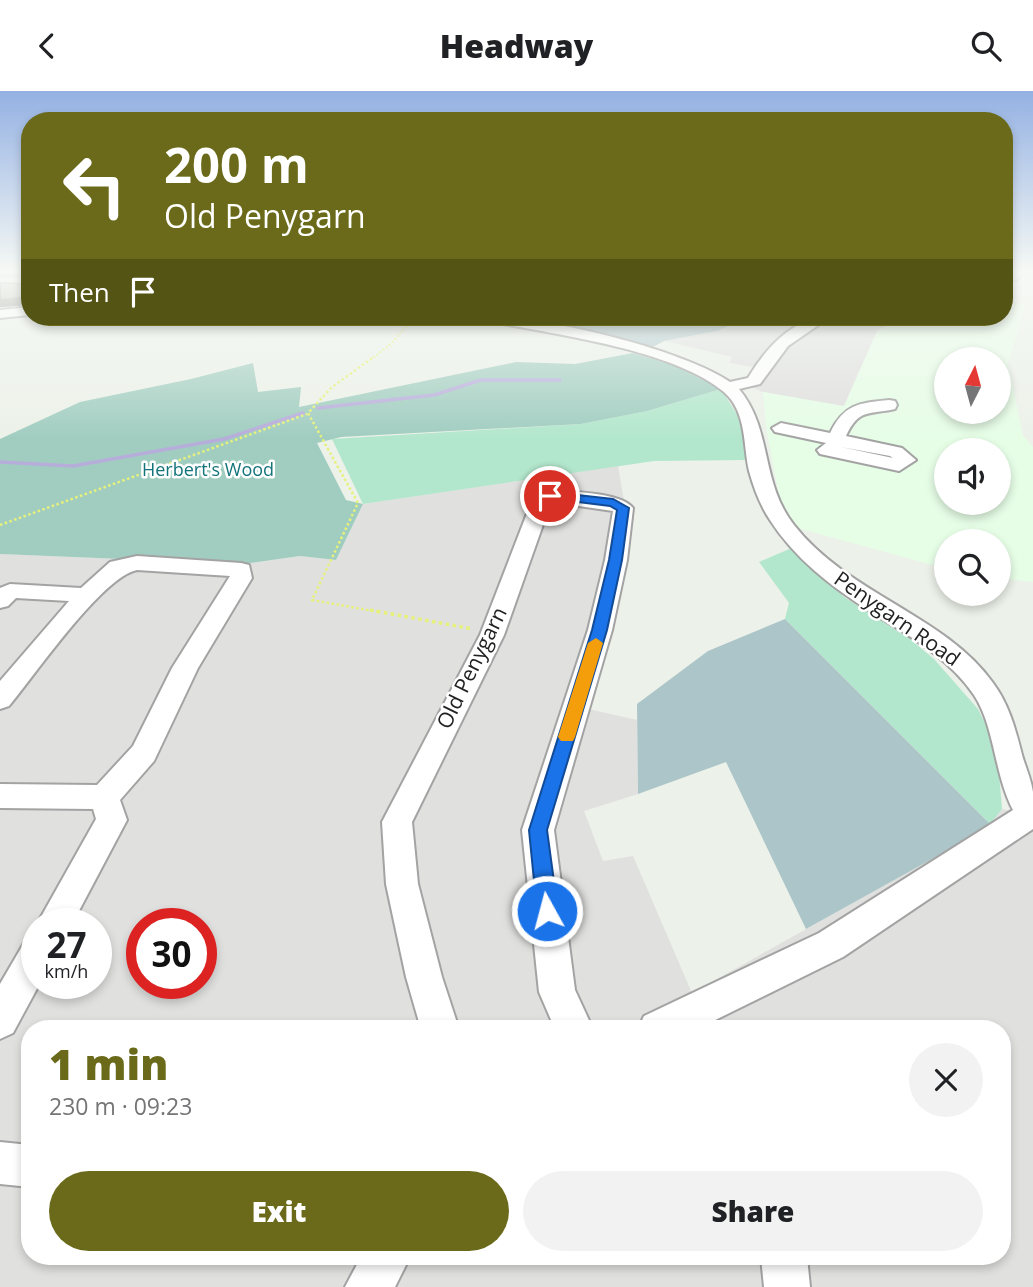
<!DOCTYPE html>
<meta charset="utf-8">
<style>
body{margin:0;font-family:"Open Sans",sans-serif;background:#f2f2f2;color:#202124;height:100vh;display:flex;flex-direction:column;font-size:26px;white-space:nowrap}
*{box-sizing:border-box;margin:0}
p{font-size:23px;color:#757577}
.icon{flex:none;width:38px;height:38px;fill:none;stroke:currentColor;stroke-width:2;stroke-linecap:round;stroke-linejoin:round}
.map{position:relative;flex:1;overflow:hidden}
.details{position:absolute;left:21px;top:929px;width:990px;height:245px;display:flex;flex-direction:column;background:#fff;border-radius:28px;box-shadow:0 4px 10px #0003}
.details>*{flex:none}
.top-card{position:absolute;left:21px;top:21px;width:992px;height:214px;border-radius:28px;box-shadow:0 4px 10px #0003;background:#6a6a1a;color:#fff;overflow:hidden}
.needle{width:46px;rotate:6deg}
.tools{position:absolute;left:934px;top:256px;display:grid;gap:14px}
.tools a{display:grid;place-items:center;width:77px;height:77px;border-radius:50%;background:#fff;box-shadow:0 4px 10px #0003;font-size:35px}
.speed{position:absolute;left:21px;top:817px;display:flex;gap:14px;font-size:35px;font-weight:700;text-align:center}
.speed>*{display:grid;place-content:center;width:91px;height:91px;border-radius:50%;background:#fff;box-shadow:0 4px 10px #0003;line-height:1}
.speed small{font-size:18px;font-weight:400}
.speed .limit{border:10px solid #d22;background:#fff;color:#111}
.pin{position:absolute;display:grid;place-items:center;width:60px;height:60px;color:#fff;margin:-30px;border:4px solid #fff;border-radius:50%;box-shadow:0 2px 7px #0007}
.me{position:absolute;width:77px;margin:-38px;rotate:353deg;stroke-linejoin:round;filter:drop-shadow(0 0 5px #0008)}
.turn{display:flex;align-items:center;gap:24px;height:147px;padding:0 28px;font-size:32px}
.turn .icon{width:91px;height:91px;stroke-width:2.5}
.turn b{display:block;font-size:49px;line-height:60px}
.then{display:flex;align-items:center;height:66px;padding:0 28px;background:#0003;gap:14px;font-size:26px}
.round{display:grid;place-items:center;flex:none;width:74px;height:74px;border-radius:37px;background:#f2f2f2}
.headline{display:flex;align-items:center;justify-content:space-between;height:119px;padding:0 28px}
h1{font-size:42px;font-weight:800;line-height:52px;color:#6a6a1a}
.button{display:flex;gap:14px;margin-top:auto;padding:14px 28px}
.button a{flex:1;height:80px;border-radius:42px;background:#6a6a1a;color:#fff;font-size:28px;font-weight:800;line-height:80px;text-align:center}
.button a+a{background:#f2f2f2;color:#202124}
header{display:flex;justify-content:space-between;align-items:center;height:91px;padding:0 28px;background:#fff;font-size:32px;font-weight:800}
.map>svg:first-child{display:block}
.residential{fill:#e0e0df;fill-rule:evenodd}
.education{fill:#e6fde6;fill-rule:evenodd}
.grass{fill:#b3e7cd}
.forest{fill:#a1cdc0}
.cemetery{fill:#acc5c9}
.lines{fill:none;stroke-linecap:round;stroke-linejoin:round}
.stream{stroke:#b7addb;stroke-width:3.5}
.minor-casing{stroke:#a3a3a3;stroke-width:4}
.path-far2{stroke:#e6f17b;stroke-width:2;stroke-dasharray:2 2;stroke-linecap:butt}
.path-far1{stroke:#e6f17b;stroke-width:2.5;stroke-dasharray:2.5 2.5;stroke-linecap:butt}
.path{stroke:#e6f17b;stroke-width:3.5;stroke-dasharray:3.5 3.5;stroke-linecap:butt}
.minor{fill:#fff;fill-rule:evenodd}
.wall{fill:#93978e}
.shaded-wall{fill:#787b74}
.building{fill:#abb0a5;stroke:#787b74;stroke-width:2}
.route{fill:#1a73e8;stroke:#114b97;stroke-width:2}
.slow{fill:#f59e0b}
.labels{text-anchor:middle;stroke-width:5;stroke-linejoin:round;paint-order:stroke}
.far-park-label{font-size:18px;fill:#14747b;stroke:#fff}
.street-label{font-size:21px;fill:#222;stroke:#fff}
</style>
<header><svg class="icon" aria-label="back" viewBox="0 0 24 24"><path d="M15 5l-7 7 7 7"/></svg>Headway<svg class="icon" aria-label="search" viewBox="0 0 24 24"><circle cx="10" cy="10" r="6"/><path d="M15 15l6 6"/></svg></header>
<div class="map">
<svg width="1033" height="1196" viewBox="0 0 1033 1196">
<rect width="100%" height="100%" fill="#ecf1e9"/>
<!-- residential -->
<path class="residential" d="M749 226H902L877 240 844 316 763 301 731 288H745L753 276 729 272 732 266 664 250 717 240Z
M618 375 624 410 630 416 584 617 637 629 638 703 584 720 603 770 633 765 692 902 985 738 1002 718 1033 724V1196H0V463L243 473 300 465 336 469 363 413ZM37 833H96V892H37ZM142 833H201V892H142ZM30 938H1003V1166H30Z"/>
<!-- education -->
<path class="education" d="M1005 212 1025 214 1008 273 1023 345 1033 356V491L999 487V450H947V478L794 436 780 410 766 336 763 301 844 315 877 240 902 226H1004ZM947 268H999V320H947ZM947 359H999V411H947Z"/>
<!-- grass -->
<path class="grass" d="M721 298 743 333 747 369 654 370 363 413 332 348 581 333 647 320Z
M794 456 844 506 910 548 934 568 978 618 997 657 1002 718 990 733 785 528 789 512 759 471Z"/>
<!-- forest -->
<path class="forest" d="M633 262 674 274 721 298 647 320 581 333 341 346 317 352 346 409 363 413 336 469 300 465 243 473 0 463V348L80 311 191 288 253 272 258 301 301 296 299 316 516 271 575 273Z"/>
<!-- cemetery -->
<path class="cemetery" d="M499 226H749L717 240 664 250 649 258Z
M785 528 990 733 986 738 806 838 726 671 638 703 637 613 708 560Z"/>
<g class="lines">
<!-- stream -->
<path class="stream" d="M318 317 434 304 481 289H560
M0 371 73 375 224 348 303 322"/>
<!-- minor casing -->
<g class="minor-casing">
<path id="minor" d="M1004 179H1022L1024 182 1016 189 1004 184Z
M30 216V224L0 227V219Z
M480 226C538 223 682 258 730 291L748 287C766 257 793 226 830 226L788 255 760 293 739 298C773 339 760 391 794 434 848 503 946 525 993 592 1008 612 1015 636 1021 660 1024 673 1031 687 1033 701 1033 712 1033 726 1033 738L843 866 697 938H638L644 925 819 842 1013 719C994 683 995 636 974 604 949 567 908 544 871 521 832 496 795 468 770 429 760 414 754 398 749 380 743 354 747 321 724 301 673 258 553 243 487 230Z
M889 309 895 310 897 314 895 318C869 324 859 317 846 345L902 357 916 369 899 380 820 363 817 359 826 352 775 341 772 337 781 332 830 342C844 313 859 312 889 309ZM841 356 890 365 893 367Z
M550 399C571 401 620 401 633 417L627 469 612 539 554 739 575 899 593 938H555L539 901 522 739 588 539 605 469 613 420 551 411 504 544 412 731 418 793 442 886 459 938H421L406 886 386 793 382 731 480 544 533 407 536 403Z
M137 465 241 472 249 474 252 487 198 577 154 670 120 709 127 729 72 833H37L96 728 93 718 0 717V693L97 694 133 655 172 577 230 485 137 479C102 486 35 584 9 615L0 618V590L69 510 16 507 8 515 0 517V497L10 493 81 497 110 471Z
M37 847V892H40L13 942 0 948V893L24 852Z
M0 1051 30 1054V1096L0 1093Z
M361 1166H410L395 1196H345Z
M761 1166H807L810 1196H764Z"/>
</g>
<!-- path-far2 -->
<path class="path-far2" d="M370 269 391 253 414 226"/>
<!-- path-far1 -->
<path class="path-far1" d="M372 267 332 296 308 322 358 412 312 509 379 521
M0 434 307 323"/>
<!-- path -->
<path class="path" d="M370 519 473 538"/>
<!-- minor -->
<use href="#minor" class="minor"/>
</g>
<!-- wall -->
<path class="wall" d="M0 179H30V214L0 216V192L27 193 29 187 0 186Z"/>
<!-- shaded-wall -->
<path class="shaded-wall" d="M30 206V214L0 216V209Z"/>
<!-- building -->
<path class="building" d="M0 179H30V206L0 209V192L27 193 30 183 27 180Z"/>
<!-- sky -->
<linearGradient id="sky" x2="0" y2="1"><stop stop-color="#94b1e3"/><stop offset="0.52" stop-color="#f6f9f5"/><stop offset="1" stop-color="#f6f9f5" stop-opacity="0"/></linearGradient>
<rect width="1033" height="347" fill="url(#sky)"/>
<!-- route -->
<path class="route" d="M550 401 613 408 629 417 622 469 607 539 547 739 558 820 555 827 547 829 540 827 537 820 529 739 592 539 609 469 617 419 610 415 546 407 544 405Z"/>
<!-- slow -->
<path class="slow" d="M596 547 603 552 575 646 573 650H561L558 646 588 552Z"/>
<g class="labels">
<!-- far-park labels -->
<g class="far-park-label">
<text x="208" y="385">Herbert's Wood</text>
</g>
<!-- street labels -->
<g class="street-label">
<text transform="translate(897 528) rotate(35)" y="7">Penygarn Road</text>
<text transform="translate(472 577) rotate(-64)" y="7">Old Penygarn</text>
</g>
</g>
</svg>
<div class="tools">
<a><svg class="needle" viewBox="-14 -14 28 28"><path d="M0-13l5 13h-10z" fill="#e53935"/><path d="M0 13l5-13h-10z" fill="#757577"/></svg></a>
<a><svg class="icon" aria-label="sound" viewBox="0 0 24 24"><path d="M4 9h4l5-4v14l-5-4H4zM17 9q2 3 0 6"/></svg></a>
<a><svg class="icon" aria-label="search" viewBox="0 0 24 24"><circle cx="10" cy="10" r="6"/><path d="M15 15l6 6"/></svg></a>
</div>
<div class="speed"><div>27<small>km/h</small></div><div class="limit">30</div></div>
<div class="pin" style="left:550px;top:405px;background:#d93025"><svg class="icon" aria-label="arrive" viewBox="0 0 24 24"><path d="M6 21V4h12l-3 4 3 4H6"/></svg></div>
<svg class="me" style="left:547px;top:820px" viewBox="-20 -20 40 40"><circle r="17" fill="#1a73e8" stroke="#fff" stroke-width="3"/><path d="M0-11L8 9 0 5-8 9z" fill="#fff"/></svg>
<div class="top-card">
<div class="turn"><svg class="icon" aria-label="left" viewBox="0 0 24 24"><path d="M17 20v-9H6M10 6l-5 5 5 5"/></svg><div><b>200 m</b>Old Penygarn</div></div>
<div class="then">Then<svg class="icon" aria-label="arrive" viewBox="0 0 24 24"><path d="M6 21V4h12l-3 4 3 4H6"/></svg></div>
</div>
<section class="details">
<div class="headline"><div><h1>1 min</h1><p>230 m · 09:23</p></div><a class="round"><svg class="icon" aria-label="close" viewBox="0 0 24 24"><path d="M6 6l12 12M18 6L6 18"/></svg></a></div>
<div class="button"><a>Exit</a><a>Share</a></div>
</section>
</div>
